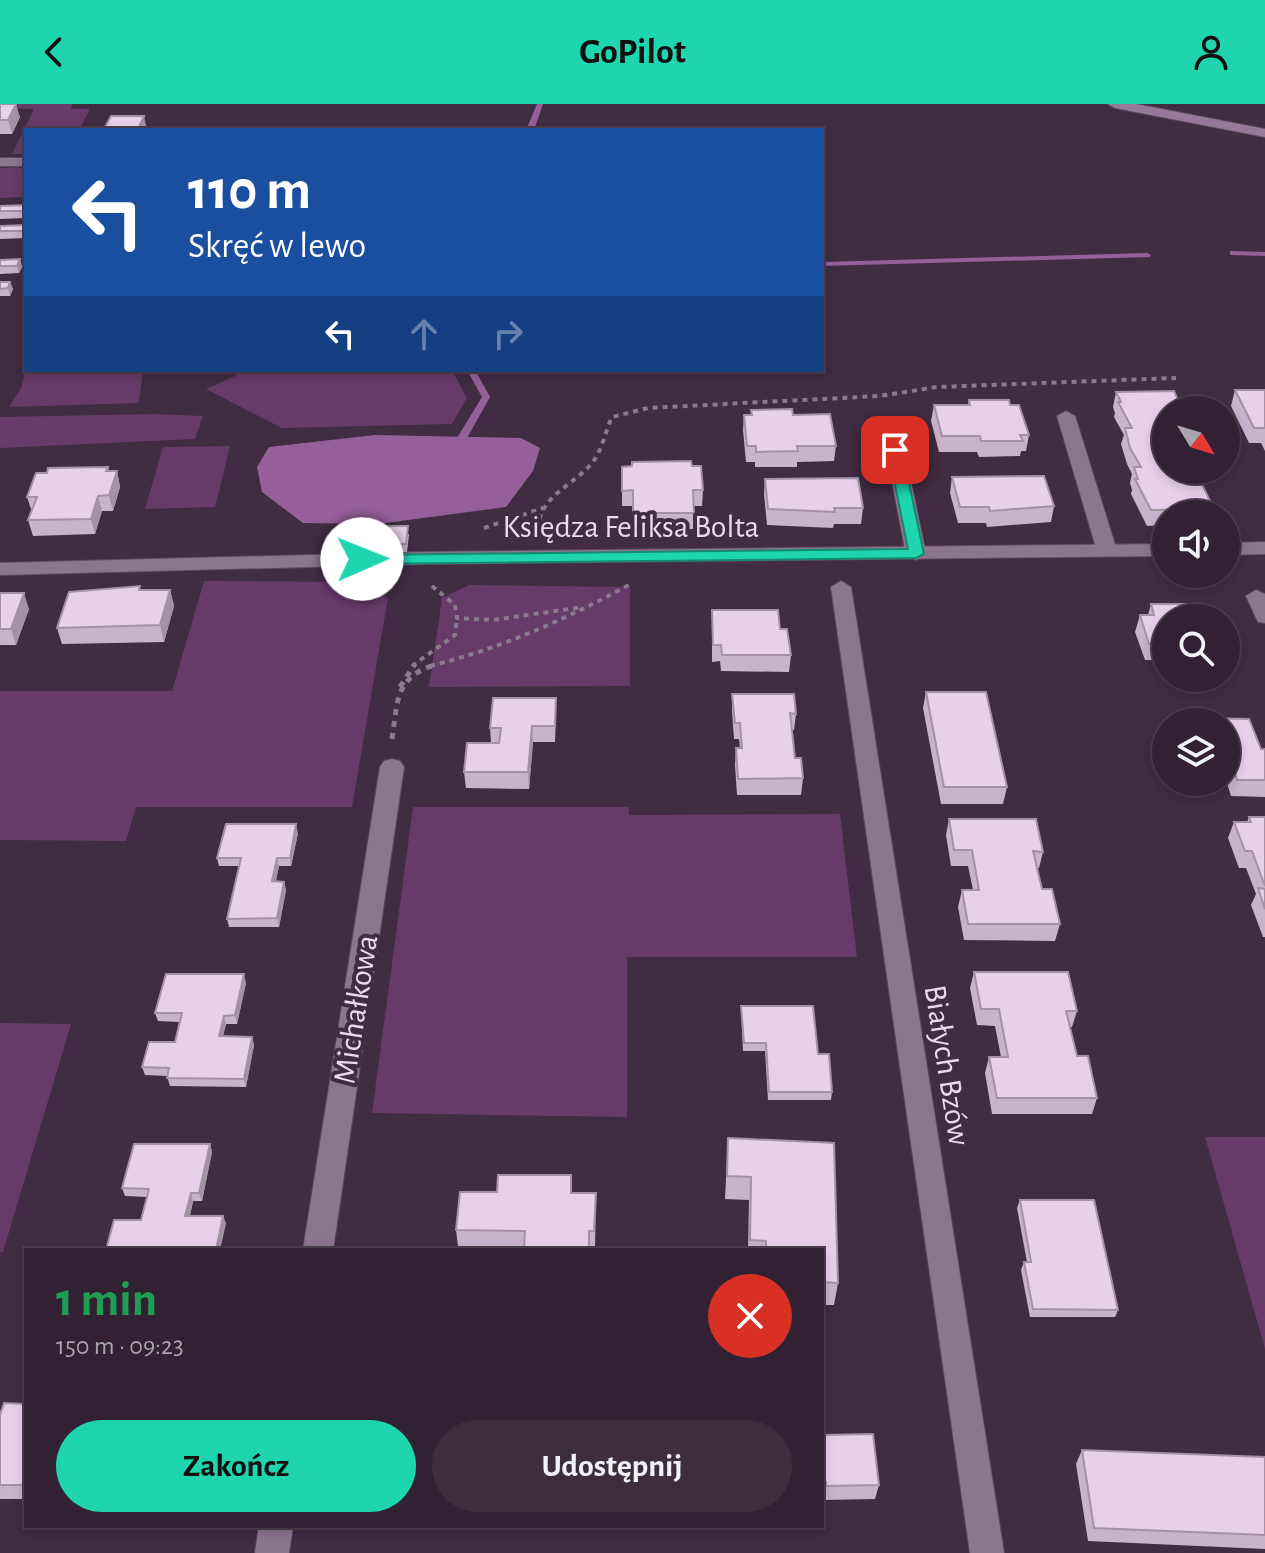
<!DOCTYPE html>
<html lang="pl">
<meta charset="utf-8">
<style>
body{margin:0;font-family:"Alegreya Sans",sans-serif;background:#3d2e3e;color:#f1f3f6;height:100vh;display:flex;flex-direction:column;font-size:30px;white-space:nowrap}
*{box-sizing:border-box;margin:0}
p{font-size:26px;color:#a8a3ac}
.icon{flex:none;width:44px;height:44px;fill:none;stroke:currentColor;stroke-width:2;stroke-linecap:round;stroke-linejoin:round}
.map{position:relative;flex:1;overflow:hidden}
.sheet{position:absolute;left:24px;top:1144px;width:800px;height:280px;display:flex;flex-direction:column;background:#312132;border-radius:0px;box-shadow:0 4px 12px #0003,0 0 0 2px #4c3e4d}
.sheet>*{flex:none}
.top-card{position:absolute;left:24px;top:24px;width:800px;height:244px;border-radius:0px;box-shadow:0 4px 12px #0003,0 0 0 2px #4c3e4d;background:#1a4fa0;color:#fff;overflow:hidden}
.needle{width:52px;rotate:128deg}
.fabs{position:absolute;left:1152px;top:292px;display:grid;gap:16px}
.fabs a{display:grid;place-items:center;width:88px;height:88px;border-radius:50%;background:#312132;box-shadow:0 4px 12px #0003,0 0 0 2px #4c3e4d;font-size:40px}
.pin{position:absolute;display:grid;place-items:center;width:68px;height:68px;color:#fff;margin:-34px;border-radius:16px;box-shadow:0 4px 12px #0006}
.me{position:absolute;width:88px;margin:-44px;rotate:89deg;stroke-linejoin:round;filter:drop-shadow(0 0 6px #0008)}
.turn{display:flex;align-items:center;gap:28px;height:168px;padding:0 32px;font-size:36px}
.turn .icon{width:104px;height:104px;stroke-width:2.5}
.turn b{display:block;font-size:56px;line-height:68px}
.lanes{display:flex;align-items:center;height:76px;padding:0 32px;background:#0003;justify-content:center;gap:40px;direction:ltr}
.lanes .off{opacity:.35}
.round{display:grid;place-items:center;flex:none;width:84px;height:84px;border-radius:42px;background:#3d2e3e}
.headline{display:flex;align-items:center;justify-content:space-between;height:136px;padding:0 32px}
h1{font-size:48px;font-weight:700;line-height:60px;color:#1e9e55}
.cta{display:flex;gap:16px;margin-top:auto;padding:16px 32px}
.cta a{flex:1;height:92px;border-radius:48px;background:#1ed5b0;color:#111;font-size:32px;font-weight:700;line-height:92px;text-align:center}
.cta a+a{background:#3d2e3e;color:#f1f3f6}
header{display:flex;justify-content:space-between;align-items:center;height:104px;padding:0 32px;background:#1ed5b0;color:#111;font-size:36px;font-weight:700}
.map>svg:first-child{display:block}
.green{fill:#663a69}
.water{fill:#95609a}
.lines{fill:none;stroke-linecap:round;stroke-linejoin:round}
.stream{fill:#95609a;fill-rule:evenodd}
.lane-casing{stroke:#5d4b5f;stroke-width:2}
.street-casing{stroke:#5d4b5f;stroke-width:2}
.secondary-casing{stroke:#5d4b5f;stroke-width:2}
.path-far1{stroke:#8b798d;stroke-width:4;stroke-dasharray:5 5;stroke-linecap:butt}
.path{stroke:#8b798d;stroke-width:5;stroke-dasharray:6 6;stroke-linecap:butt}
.lane{fill:#8d758f;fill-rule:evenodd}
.street{fill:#8d758f;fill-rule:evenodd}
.secondary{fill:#98799b;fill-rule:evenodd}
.wall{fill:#c9b2cb}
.shaded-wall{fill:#a491a5}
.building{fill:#eacfec;stroke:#a491a5;stroke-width:2}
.route{fill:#1ed5b0;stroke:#148a72;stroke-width:2}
.labels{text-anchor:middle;stroke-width:8;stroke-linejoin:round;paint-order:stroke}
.street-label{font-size:32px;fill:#e9dbea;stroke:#412c43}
</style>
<header><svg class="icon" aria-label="back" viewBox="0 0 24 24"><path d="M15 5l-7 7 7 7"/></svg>GoPilot<svg class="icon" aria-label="person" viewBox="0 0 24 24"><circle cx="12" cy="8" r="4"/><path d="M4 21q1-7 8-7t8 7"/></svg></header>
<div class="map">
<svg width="1265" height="1449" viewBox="0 0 1265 1449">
<rect width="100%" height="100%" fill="#412c43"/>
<!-- green -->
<path class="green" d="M0 0H72L71 5H90L79 26H26V50H12L34 5 0 4Z
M16 63 26 65V93L0 94V64Z
M26 265 143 266 139 299 9 303 21 284Z
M230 266H452L467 294 452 320 282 324 206 285 237 271Z
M154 310 203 312 195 335 0 344V313Z
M230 342 215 403 145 405 163 343Z
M204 477 361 478 388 494 352 703H136L126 737 0 736V587H172Z
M469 481 630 483V582L429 583 442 494Z
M413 703H629V711L840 710 857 853H627V1013L372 1009Z
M0 919 71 920 3 1148H0Z
M1205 1033H1265V1245Z"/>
<!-- water -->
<path class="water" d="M375 331 521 334 540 344 533 367 506 403 378 420 303 419 262 388 257 363 269 343Z"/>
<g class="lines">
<!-- stream -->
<path class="stream" d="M537 0H543L534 26H526Z
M1230 147 1265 148V152L1233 151H1230Z
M1147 149 1151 151 1150 153 822 162V158Z
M467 266H475L490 293 467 334 462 337 457 334 482 293Z"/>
<!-- lane casing -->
<g class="lane-casing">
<path id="lane" d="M0 54H26V62H0Z
M1066 307 1075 312 1117 447 1114 451H1100L1097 447 1057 312Z
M890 315 899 320 926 450 916 456 906 450 881 320Z"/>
</g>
<!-- street casing -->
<g class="street-casing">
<path id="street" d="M1265 438V450L1226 451V439Z
M1166 440V452L424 460 0 471V459L424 448Z
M841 477 851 483 1004 1449H970L831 483Z
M1256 486 1265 490V519L1258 518 1246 492Z
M392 655 400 657 404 663 333 1146H303L380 663 384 657Z
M259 1422H293L289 1449H255Z"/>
</g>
<!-- secondary casing -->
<g class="secondary-casing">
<path id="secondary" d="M1108 0H1136L1265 25V33L1115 4Z"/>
</g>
<!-- path-far1 -->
<path class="path-far1" d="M484 424 543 404
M538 425C540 391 573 382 592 359 602 347 605 328 612 313L648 304 879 292 937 283 1176 274
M432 482 455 501 457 514 493 516 583 503
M412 562 455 531 457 514
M430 562C502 544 564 516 629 481"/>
<!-- path -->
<path class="path" d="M400 583 415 560
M392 635C398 597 394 572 438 560"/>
<!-- lane -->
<use href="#lane" class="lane"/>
<!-- street -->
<use href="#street" class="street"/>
<!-- secondary -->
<use href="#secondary" class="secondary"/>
</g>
<!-- wall -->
<path class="wall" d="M0 0 20 13 12 30H0Z
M26 101V114L0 115V102Z
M26 121V134L0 135V122Z
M20 155 22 163 19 169 0 170V156Z
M0 178H10L13 185 10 192H0Z
M1235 286H1265V347L1261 339H1249L1231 302Z
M1116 288 1166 366H1201L1199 374 1214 405 1212 410H1166V421L1147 422 1131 390 1132 386 1130 379 1132 370 1127 360 1121 340 1124 331 1114 313 1115 309 1113 303Z
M969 296 1010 301 1029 331 1026 347H1021L1020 352 979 353 977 348H939L931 317 934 301H968Z
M751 306 793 311 836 342 834 357 797 358V363H755V358H746L743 326 744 311H751Z
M692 362 703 386 702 402H694V425H633V402H622V363Z
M108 363 109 367H117L120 383 113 407H102L95 430 33 432 28 416 32 408 27 393 47 369Z
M952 373 1054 402 1051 418 987 423 986 419H958L950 389Z
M765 375 863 404 861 420H834L833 424 767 421 764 390Z
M368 428 409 430 407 448H375L374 436H370Z
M141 486H170L174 502 164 538 62 540 57 524Z
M0 489 29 505 16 541H0Z
M1151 500 1166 514V556H1145L1135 528 1140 511H1148Z
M712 506 780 525 791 551 789 568 721 567 720 557 712 558Z
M1226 538 1233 556 1228 572H1226Z
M926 588 1007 683 1003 700H941L923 604Z
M732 590 796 610 794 626H792L795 654 803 674 801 691H737L735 661 736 644H740L739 635H734L732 607Z
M556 610 555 638H533L529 685 466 684 464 668 491 639 490 624Z
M1201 614 1249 615 1261 645H1265V693L1231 692 1226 676V618H1200Z
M1249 713H1265V833H1263L1251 801 1256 790 1246 764H1239L1228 734 1234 718H1247Z
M949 715 1043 748 1039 764H1037L1042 785 1060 820 1055 837 964 836 958 803 962 786H973L968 762H951L946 731Z
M298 729 291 762H279L276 777 284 778 286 786 279 823H229L227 815 239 762H219L217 754Z
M974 868 1077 907 1072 923H1070L1077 952 1097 994 1092 1010H992L985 969 989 953H1001L995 922 977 921 970 884Z
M246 879 237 920H226L223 932 252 933 254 941 246 983 170 982 167 972 145 971 142 963 175 938 180 918 158 917 155 909Z
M741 902 818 950 832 988 831 996H768L765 947H743Z
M728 1034 834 1039 838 1179 834 1201H822V1146H748L749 1096 725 1095Z
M210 1040 212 1048 202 1097H193L190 1112H223L226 1120 141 1116 147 1093 125 1092 122 1084Z
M572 1089H596L595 1143 590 1142V1146H524V1142H458L456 1126Z
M1020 1096 1118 1206 1115 1213H1030L1021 1166 1024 1158H1027L1017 1104Z
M26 1300V1395H0V1311Z
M822 1331 879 1381 875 1395 823 1396Z
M1082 1346 1265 1353V1445L1088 1437 1076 1360Z"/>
<!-- shaded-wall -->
<path class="shaded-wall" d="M16 0 20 13 12 30 8 16Z
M144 12 147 26H138V25Z
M20 155 22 163 19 169 17 162Z
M10 178 13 185 10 192 8 184Z
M117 367 120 383 113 407 109 391Z
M98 392 102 407 95 430 91 415Z
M170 486 174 502 164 538 160 521Z
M24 489 29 505 16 541 11 525Z
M532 622 533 638 529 685 528 668Z
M296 720 298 729 291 762 290 754Z
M277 754 279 762 274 786 272 777Z
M284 778 286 786 279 823 277 814Z
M244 870 246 879 237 920 235 911Z
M224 912 226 920 221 940 219 932Z
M252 933 254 941 246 983 244 975Z
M210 1040 212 1048 202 1097 199 1089Z
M191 1089 193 1097 188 1120 185 1112Z
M223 1112 226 1120 220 1146H216Z"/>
<!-- building -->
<path class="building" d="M0 0H16L8 16H0Z
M111 12H144L138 25H104Z
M26 101V107H0V102Z
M26 121V127H0V122Z
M20 155 17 162H0V156Z
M0 178H10L8 184 0 185Z
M1235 286H1265V324H1254Z
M1174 287 1182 306H1166V366H1195L1214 405 1151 406 1135 375H1138L1134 363H1141L1130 344 1125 324H1132L1118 298H1121L1116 288Z
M969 296H1009L1010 301H1019L1029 331H1020L1023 337H981L980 332H942L934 301H970Z
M792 305 793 311 830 310 836 342H797L798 347 756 348V342H747L744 311H752L751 306Z
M691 357 692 362H701L703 386H693L694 409H633V386L622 387V363L632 362V358Z
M108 363 106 367H117L109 391 98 392 91 415 28 416 37 393H27L36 369H47L48 364Z
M1044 372 1054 402 990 407 989 403H960L952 373Z
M858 374 863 404H834L835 408 768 405 765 375Z
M369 422H408L406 440H374L375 428H368Z
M140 482 139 486H170L160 521 57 524 69 488Z
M0 489H24L11 525H0Z
M1151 500H1196L1201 511 1215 512 1216 514H1166V540H1149L1140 511H1154Z
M712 506H778L780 525H787L791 551H722L721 541H713Z
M1226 538 1233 556H1226Z
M926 588H986L1007 683H944Z
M732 590H794L796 610 790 609 795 654H801L803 674 738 675 736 644H742L740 619H735Z
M493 594H556L555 622H532L528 668H464L467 639H499L501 624H490Z
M1201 614 1249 615 1261 645H1265V676H1237L1232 660H1226V618H1202Z
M1249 713H1265V782L1252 747H1245L1234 718H1251Z
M949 715H1036L1043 748 1033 747 1042 785H1052L1060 820H968L962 786H979L972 746H954Z
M226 720H296L290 754H277L272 777 284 778 277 814 227 815 241 754H217Z
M1258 784 1265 785V805Z
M974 868H1068L1077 907H1066L1077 952H1088L1097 994H997L989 953H1008L999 905H981Z
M166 870H244L235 911 224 912 219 932 252 933 244 975 167 974 169 964 142 963 149 938H175L182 909H155Z
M741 902H813L818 950H829L832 988H769L766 939H744Z
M728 1034 834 1039 838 1179 822 1178V1146H766V1137L750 1136 751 1073 727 1072Z
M134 1040H210L199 1089H191L185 1112H223L216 1146H106L114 1116H141L149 1085 122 1084Z
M498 1071H571V1089H596L594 1127H589V1146H524L525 1127 456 1126 460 1088H497Z
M1020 1096H1094L1118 1206 1033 1205 1024 1158H1031Z
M4 1299 26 1300V1381H0V1311Z
M873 1330 879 1381 826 1382V1378H822V1331Z
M1082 1346 1265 1353V1431L1094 1424Z"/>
<!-- route -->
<path class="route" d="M895 342 902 346 924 450 916 454 362 460 355 455 362 451 908 445 888 346Z"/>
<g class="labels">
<!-- street labels -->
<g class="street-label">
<text x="631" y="433">Księdza Feliksa Bolta</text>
<text transform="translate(355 905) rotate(-81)" y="11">Michałkowa</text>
<text transform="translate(948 961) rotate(81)" y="11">Białych Bzów</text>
</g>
</g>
</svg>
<div class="fabs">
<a><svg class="needle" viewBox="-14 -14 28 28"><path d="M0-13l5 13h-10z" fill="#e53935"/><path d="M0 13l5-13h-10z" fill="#a8a3ac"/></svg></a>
<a><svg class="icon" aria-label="sound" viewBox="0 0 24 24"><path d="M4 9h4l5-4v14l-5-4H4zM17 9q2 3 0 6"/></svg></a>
<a><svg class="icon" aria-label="search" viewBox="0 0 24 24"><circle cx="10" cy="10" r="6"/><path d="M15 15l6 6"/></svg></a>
<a><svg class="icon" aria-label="layers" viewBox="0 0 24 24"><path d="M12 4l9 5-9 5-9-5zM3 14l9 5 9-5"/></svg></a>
</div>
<div class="pin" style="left:895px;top:346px;background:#d93025"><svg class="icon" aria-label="arrive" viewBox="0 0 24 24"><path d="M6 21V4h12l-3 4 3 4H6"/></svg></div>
<svg class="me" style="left:362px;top:455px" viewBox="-20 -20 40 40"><circle r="19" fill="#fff"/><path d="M0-13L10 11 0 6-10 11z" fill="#1ed5b0"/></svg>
<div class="top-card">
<div class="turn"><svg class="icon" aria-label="left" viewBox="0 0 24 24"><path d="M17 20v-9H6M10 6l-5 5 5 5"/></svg><div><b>110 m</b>Skręć w lewo</div></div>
<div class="lanes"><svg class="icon" aria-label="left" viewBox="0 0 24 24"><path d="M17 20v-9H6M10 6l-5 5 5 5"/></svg><svg class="icon off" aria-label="ahead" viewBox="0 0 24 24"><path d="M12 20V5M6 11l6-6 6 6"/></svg><svg class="icon off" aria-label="right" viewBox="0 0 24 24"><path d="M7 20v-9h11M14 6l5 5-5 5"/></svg></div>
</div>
<section class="sheet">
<div class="headline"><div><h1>1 min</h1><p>150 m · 09:23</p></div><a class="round" style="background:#d93025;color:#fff"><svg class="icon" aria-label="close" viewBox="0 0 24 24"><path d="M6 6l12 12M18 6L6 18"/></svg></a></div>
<div class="cta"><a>Zakończ</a><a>Udostępnij</a></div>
</section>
</div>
